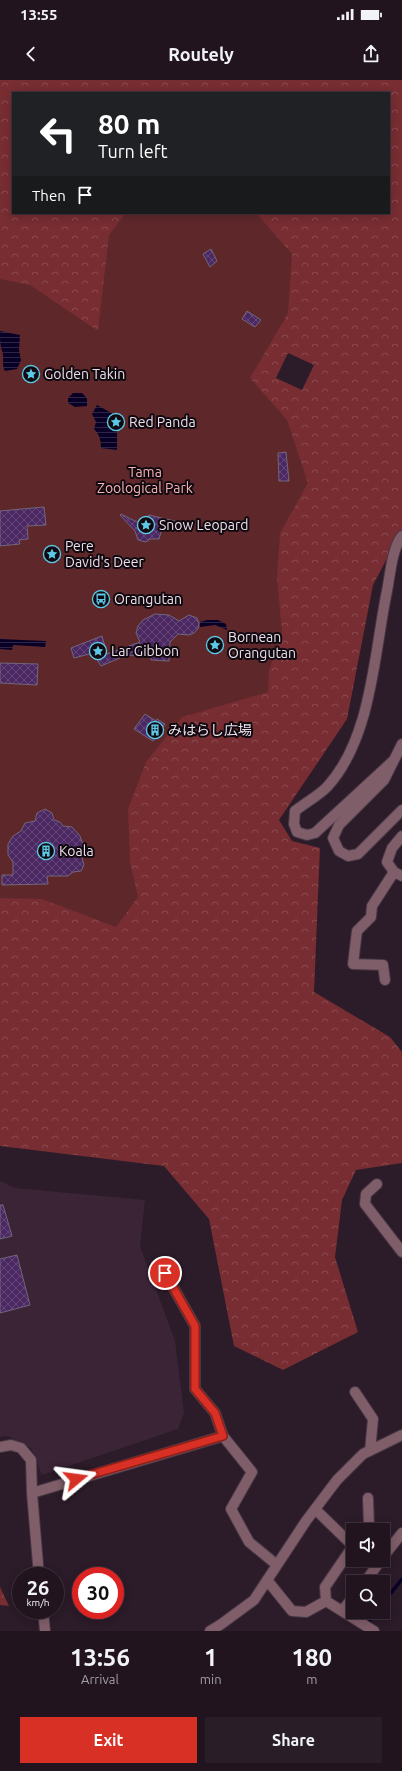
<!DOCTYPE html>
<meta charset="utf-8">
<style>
body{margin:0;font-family:Ubuntu,"Noto Sans JP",sans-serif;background:#291d28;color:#f1f3f6;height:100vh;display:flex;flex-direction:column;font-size:15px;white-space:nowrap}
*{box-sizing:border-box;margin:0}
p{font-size:13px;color:#a29ea4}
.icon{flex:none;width:22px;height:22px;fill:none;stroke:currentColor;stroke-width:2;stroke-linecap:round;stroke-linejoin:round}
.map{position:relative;height:1551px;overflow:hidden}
.sheet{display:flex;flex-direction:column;background:#21141f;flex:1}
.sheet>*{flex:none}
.guide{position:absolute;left:12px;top:12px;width:378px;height:122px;border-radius:0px;box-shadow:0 2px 10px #0003,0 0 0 1px #3e333d;background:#202124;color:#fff;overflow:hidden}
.buttons{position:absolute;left:346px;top:1443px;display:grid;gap:8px}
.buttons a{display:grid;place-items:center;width:44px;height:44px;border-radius:0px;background:#21141f;box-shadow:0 2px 10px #0003,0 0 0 1px #3e333d;font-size:20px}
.speed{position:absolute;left:12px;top:1487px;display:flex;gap:8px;font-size:20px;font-weight:700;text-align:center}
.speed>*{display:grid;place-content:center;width:52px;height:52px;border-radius:50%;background:#21141f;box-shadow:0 2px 10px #0003,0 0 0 1px #3e333d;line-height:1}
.speed small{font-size:10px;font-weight:400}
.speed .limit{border:6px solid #d22;background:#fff;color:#111}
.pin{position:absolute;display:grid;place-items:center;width:34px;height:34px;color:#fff;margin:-17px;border:2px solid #fff;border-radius:50%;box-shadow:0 1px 4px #0007}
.me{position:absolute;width:44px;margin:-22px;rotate:74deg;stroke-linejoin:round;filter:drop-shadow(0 0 3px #0008)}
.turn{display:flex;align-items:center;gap:14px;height:84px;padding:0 20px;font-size:18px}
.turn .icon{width:52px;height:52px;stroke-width:2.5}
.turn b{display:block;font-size:28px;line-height:34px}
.then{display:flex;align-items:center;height:38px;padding:0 20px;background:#0003;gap:8px;font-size:15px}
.eta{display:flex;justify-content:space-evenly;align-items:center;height:68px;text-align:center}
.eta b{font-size:24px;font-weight:700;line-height:28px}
.cta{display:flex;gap:8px;margin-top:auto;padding:8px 20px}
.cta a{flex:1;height:46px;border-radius:0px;background:#d93025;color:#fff;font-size:16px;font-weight:700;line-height:46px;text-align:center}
.cta a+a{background:#291d28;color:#f1f3f6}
.status{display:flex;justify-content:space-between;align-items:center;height:28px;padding:0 20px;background:#21141f;direction:ltr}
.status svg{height:11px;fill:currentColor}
header{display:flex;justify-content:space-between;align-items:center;height:52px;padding:0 20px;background:#21141f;font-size:18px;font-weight:700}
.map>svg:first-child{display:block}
.built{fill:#3a2436}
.forest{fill:url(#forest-crowns);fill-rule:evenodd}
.park{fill:#5e282b}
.water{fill:url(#water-rules)}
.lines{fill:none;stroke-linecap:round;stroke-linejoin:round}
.stream{stroke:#090026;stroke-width:3.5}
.building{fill:url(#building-cross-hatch);stroke:#72667c}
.street-casing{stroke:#473744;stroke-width:12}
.street{stroke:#7f5d69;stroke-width:10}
.route-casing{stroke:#8d1f18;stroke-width:10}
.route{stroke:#d93025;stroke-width:7}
.labels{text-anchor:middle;stroke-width:4;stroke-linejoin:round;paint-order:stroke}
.poi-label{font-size:14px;fill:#ece0ea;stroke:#10090f;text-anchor:start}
.park-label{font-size:14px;fill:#f7b3b3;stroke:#10090f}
</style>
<div class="status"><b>13:55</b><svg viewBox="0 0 49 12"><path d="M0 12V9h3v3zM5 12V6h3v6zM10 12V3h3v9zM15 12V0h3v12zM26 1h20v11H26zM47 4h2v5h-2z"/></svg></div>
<header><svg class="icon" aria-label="back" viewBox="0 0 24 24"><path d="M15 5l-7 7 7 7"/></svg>Routely<svg class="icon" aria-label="share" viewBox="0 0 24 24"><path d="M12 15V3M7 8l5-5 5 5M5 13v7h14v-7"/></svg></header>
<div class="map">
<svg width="402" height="1551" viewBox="0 0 402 1551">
<defs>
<pattern id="forest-crowns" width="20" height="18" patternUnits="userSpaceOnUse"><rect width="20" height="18" fill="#772d32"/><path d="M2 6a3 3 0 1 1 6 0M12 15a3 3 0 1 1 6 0" fill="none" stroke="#8a4b50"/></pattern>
<pattern id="water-rules" width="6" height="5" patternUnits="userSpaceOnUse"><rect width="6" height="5" fill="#090026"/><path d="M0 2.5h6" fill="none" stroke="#2d2546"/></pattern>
<pattern id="building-cross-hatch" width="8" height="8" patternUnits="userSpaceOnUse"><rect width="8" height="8" fill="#4c2863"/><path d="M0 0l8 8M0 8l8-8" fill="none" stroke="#66477a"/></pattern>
</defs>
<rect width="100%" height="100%" fill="#2c1b29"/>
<!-- built -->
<path class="built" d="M0 1101 15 1108 145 1120 140 1166 175 1261 184 1333 178 1349 42 1395 31 1368 8 1356 0 1357Z"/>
<!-- forest -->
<path class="forest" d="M0 0H402V450L373 505 347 639 279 740 292 761 320 768 314 912 390 957 402 972V1083L356 1090 342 1120 335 1177 358 1252 283 1290 234 1266 209 1139 164 1086 0 1066ZM13 13H389V133H13ZM288 273 314 285 302 310 276 298Z
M0 1507 9 1526 0 1525Z"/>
<!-- park -->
<path class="park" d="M126 133H256L292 174 288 233 250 298 287 340 308 403 280 453 277 496 282 553 269 590 268 612 182 637 146 682 128 729 130 782 138 817 116 847 42 819 0 818V199L30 205 98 251 109 155Z"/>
<!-- water -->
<path class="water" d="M0 251 20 255 19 270 21 280 17 289 5 291C1 284 5 278 2 271 0 264 0 260 0 251Z
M73 313H82L87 318V326L75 327 68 323V318Z
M97 325 117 336V370L101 368C101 360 99 354 94 349L96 342 92 334Z
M207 540H218L226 544 227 550 215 545 200 547V542Z
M0 559 46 561 45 567 13 565 12 570 0 569Z"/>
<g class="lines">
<!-- stream -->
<path class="stream" d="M383 1523 402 1499
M369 1541 376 1532"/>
</g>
<!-- building -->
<path class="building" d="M211 169 217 181 210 187 203 174Z
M247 231 261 240 255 247 242 239Z
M286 372 289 401H279L278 373Z
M44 427 46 445 27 446 28 459 19 460 20 464 0 466V431Z
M121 434 145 446 149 435 183 443 161 452 159 459H150L146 462 138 460 135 451 120 435Z
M155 534 169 535 179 541 189 535 197 538 199 543 198 549 194 553 189 555 178 554 170 562 169 581 151 580V577L127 575 101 586 93 573 74 578 71 568 102 556 107 574 140 562 136 553 138 546 143 540Z
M0 583 38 584 37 605 0 603Z
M145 634 156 641 157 639 165 644 153 661 134 649Z
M45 729 52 733 54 740 60 742 63 746 72 747 80 756 84 767 82 778 84 785 81 791 73 792 68 796H47L48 804 2 805V795H13V782L8 775V764L13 756 21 751 25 743 35 741 37 733Z
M0 1125H3L12 1156 0 1159Z
M17 1175 30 1225 0 1233V1179Z"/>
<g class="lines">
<!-- street casing -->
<g class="street-casing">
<path id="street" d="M402 664 384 700 339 745 333 758 339 771 348 776 358 774 402 730
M393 681 315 753 307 755 297 752 294 744 295 731C305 723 318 716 327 707 372 658 374 573 387 511 390 496 392 468 402 456
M402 756 392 768 387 782 394 792 402 796
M385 900 383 885 353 884 357 851 371 837 372 826 394 792
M377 1104 366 1114 365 1124 402 1172
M165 1193 195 1246V1309L215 1333 223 1356
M355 1312 373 1339 370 1371
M0 1367 11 1365 21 1368 31 1380 32 1413 39 1496
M32 1413 223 1356 252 1392 231 1429 249 1462 277 1485
M315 1429 353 1466 325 1507 326 1521 374 1551
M366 1450 369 1447 368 1418
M383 1477 402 1453
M267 1500 292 1531 306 1532 326 1521
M365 1502 381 1480
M43 1530 45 1551
M342 1531 353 1517
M210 1551 220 1545 254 1520 306 1441 337 1400 363 1374 402 1355"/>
</g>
<!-- street -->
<use href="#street" class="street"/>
</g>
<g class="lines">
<!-- route casing -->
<g class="route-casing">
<path id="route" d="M76 1399 223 1356 215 1333 195 1309V1246L165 1193"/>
</g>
<!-- route -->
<use href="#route" class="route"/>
</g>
<!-- icons -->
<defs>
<g id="sight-ring" transform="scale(0.9)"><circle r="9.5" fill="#10090f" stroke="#5bc8e6" stroke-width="1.5"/><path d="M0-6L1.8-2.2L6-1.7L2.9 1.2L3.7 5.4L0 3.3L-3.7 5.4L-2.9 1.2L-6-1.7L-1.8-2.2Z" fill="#5bc8e6"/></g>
<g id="bus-ring" transform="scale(0.9)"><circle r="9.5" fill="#10090f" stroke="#5bc8e6" stroke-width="1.5"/><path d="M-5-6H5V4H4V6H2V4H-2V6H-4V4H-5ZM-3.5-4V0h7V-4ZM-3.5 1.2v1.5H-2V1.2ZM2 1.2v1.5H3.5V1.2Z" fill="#5bc8e6"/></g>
<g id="building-ring" transform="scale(0.9)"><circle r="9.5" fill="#10090f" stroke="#5bc8e6" stroke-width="1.5"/><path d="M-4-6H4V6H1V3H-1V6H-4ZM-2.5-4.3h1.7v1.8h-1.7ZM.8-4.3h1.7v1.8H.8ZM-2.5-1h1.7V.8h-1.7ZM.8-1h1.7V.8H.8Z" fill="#5bc8e6"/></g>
</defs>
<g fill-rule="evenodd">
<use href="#sight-ring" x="31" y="294"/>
<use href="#sight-ring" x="116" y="342"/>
<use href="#sight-ring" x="146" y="445"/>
<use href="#sight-ring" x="52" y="474"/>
<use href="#bus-ring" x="101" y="519"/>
<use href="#sight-ring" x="215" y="565"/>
<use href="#sight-ring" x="98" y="571"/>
<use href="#building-ring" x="155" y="650"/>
<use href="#building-ring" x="46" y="771"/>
</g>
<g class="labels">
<!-- poi labels -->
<g class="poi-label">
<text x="44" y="299">Golden Takin</text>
<text x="129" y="347">Red Panda</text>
<text x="159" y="450">Snow Leopard</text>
<text x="65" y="471">Pere<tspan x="65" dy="16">David's Deer</tspan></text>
<text x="114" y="524">Orangutan</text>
<text x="228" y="562">Bornean<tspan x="228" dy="16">Orangutan</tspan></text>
<text x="111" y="576">Lar Gibbon</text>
<text x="168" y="655">みはらし広場</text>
<text x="59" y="776">Koala</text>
</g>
<!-- park labels -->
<g class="park-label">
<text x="145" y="397">Tama<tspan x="145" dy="16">Zoological Park</tspan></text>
</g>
</g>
</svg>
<div class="buttons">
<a><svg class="icon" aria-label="sound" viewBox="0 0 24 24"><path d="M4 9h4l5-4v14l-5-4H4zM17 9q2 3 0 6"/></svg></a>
<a><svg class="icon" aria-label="search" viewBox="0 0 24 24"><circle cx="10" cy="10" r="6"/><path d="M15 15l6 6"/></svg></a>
</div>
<div class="speed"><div>26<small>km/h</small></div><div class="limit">30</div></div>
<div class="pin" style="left:165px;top:1193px;background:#d93025"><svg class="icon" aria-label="arrive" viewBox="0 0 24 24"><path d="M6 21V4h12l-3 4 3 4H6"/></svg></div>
<svg class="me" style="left:76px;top:1399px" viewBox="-20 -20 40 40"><path d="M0-17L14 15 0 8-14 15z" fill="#d93025" stroke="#fff" stroke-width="4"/></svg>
<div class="guide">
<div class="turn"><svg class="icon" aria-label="left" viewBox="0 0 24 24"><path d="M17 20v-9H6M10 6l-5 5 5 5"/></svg><div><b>80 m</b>Turn left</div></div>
<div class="then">Then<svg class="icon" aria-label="arrive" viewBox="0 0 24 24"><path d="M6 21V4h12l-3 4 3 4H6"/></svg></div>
</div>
</div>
<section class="sheet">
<div class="eta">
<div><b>13:56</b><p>Arrival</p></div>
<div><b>1</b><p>min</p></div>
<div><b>180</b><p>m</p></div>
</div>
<div class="cta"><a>Exit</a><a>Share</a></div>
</section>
